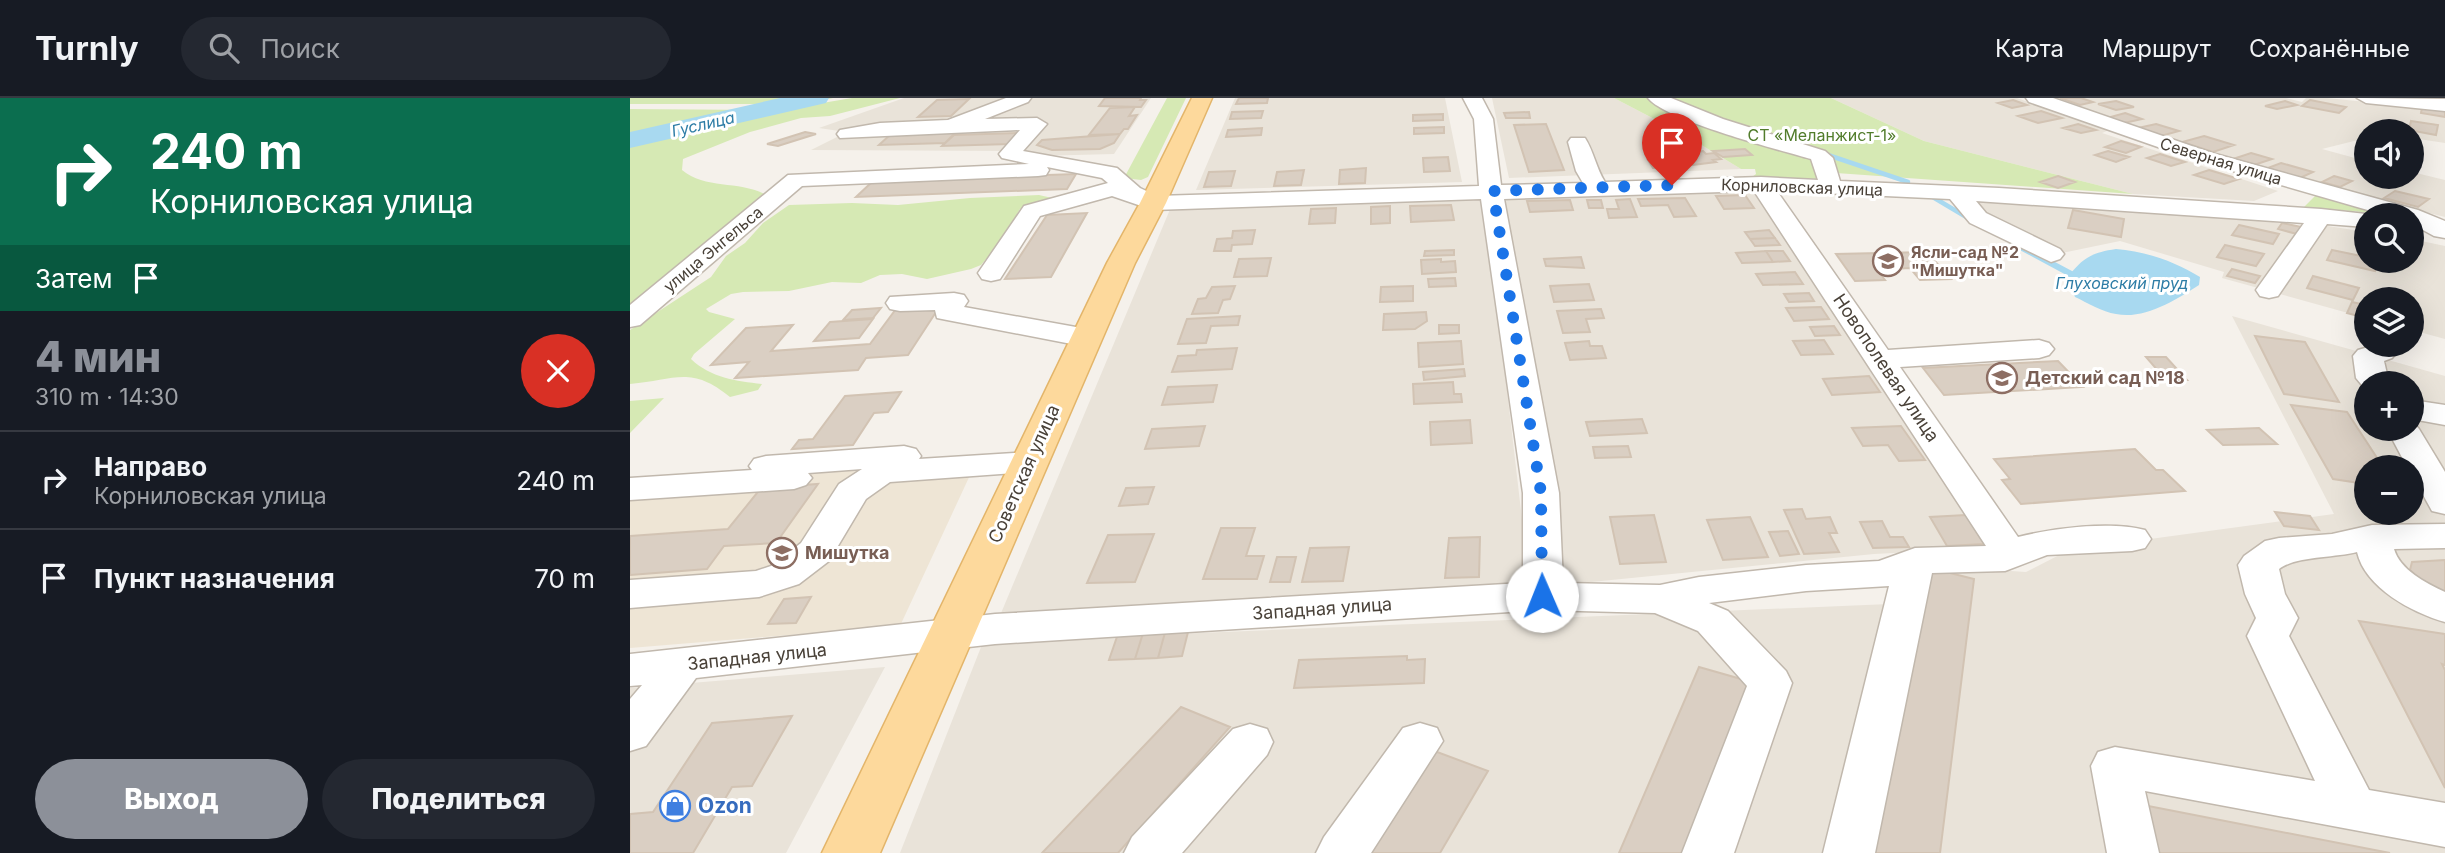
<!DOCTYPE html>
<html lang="ru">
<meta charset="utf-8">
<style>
body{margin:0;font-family:Inter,sans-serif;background:#242831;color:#f1f3f6;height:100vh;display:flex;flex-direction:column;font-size:26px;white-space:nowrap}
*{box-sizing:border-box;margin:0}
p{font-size:23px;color:#9ea1a6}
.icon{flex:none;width:38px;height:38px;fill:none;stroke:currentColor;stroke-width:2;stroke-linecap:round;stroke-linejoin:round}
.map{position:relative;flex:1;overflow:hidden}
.details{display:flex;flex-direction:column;background:#171b24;width:630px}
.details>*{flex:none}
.hud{background:#0b6e4f;color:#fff;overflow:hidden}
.controls{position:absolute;left:1724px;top:21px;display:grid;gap:14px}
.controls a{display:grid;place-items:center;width:70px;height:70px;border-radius:50%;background:#171b24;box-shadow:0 7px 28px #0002;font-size:35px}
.pin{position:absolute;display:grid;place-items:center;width:60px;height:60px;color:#fff;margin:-72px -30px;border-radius:50% 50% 50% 0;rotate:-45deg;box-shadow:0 0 7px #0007}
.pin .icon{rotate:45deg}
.me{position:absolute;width:77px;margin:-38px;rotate:359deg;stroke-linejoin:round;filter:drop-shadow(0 0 5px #0008)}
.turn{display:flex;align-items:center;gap:24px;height:147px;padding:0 35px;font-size:32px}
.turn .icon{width:91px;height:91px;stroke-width:2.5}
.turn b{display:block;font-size:49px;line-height:60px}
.then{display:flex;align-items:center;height:66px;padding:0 35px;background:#0003;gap:14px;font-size:26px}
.round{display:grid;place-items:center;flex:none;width:74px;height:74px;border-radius:37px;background:#242831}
.headline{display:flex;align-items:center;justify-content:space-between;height:119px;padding:0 35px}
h1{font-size:42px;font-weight:800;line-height:52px;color:#8c9099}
.button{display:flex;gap:14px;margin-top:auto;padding:14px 35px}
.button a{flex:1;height:80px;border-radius:42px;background:#8c9099;color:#fff;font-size:28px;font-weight:800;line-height:80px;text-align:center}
.button a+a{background:#242831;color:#f1f3f6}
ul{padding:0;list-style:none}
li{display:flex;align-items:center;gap:21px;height:98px;padding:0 35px;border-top:2px solid #363941}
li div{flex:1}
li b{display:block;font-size:26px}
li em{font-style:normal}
header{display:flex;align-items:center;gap:42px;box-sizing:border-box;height:98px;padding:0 35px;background:#171b24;border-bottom:2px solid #363941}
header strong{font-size:33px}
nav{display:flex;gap:38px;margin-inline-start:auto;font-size:24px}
.search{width:490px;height:63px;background:#242831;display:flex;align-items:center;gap:18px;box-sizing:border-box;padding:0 24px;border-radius:38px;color:#9ea1a6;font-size:26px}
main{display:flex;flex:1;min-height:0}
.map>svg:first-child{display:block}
.residential{fill:#e9e3d9;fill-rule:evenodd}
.education{fill:#eee5d5}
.green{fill:#d6e9b4}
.water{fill:#a8d9f0}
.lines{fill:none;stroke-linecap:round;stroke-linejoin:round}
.stream-far1{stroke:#a8d9f0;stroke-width:4.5}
.stream{stroke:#a8d9f0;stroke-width:6}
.river{fill:#a8d9f0;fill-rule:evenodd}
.building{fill:#dacfc3;stroke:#d2c3b3;stroke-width:2}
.minor-casing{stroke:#c1b8ad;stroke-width:3}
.major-casing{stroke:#e3b56a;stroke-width:3}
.minor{fill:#fff;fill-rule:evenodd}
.major{fill:#fdd99c;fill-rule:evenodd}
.route{stroke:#1a73e8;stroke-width:12;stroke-dasharray:0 21.6}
.labels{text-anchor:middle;stroke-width:6;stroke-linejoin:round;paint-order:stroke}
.far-water-label{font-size:16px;font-style:italic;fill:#2e7da6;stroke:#fff}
.far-park-label{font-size:16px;fill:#517c2b;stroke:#fff}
.far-street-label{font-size:16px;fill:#494138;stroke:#fff}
.far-education-label{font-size:16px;font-weight:bold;fill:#785e54;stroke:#fff;text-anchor:start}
.street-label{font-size:18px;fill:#494138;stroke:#fff}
.education-label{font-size:18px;font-weight:bold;fill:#785e54;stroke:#fff;text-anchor:start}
.near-shop-label{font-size:21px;font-weight:bold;fill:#366cbe;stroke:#fff;text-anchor:start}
</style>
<header>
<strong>Turnly</strong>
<div class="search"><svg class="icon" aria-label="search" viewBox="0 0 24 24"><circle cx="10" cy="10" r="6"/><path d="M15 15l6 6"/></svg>Поиск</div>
<nav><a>Карта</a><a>Маршрут</a><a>Сохранённые</a></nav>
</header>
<main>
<section class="details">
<div class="hud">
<div class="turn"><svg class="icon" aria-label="right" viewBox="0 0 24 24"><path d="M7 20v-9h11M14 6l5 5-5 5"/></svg><div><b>240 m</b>Корниловская улица</div></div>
<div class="then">Затем<svg class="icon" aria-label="arrive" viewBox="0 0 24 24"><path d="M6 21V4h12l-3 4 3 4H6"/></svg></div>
</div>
<div class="headline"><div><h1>4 мин</h1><p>310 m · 14:30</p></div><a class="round" style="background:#d93025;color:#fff"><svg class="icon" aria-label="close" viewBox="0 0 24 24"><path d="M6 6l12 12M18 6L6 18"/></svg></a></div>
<ul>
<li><svg class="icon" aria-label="right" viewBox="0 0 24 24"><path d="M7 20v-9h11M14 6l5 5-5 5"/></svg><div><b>Направо</b><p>Корниловская улица</p></div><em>240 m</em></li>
<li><svg class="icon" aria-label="arrive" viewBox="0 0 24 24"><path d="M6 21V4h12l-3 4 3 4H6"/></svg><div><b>Пункт назначения</b></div><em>70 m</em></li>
</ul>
<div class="button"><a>Выход</a><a>Поделиться</a></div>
</section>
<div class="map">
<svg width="1815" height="755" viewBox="0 0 1815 755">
<rect width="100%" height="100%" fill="#f5f1eb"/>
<!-- residential -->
<path class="residential" d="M274 0H521L484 56 405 58 382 53 181 52 209 38V33L189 30Z
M605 0H815L832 84 566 92Z
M862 0H984L1055 37 1111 71 879 80Z
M1201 0H1387L1479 32 1472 35 1648 93 1624 103 1503 96 1294 43Z
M1413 0H1656L1672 4 1676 0H1697L1815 12V45L1782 40V33H1736V40L1692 51 1736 63V79H1782V74L1815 82V119L1638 74Z
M1123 90 1361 450 1244 456 931 487 871 97Z
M854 95 900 490 369 520 541 109Z
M1346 103 1626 121 1671 129 1698 128 1736 134V163H1782V141L1815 148V241L1782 232V201H1736V220L1592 180 1594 174 1490 143 1432 155 1353 117Z
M1602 218 1815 278V755H270L353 544 1259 506 1291 467 1396 474 1439 452 1704 416ZM1736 285H1782V331H1736ZM1736 369H1782V415H1736Z
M255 569 156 755H0V590Z"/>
<!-- education -->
<path class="education" d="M348 360 270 528 0 550V382Z"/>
<!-- green -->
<path class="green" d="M0 0H203L175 6H0Z
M222 0H270L200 18 171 20 120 34 53 61 52 72C77 93 115 81 141 100L95 146 0 206V11L151 12Z
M537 0H556L518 79 511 82 494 80Z
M984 0H1201L1294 43 1503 96 1192 74 1189 81 1124 79H1122L1126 76 1125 71H1111L1055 37Z
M409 97 422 100 390 111 370 145 351 167 341 171 297 181 272 176 250 177 231 185 202 184 159 193 113 194 101 196 76 211 79 214 105 221 64 256 61 261C81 280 106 283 132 286L128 292 100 299C61 267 45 282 0 286V232L81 179 96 158 115 145 133 125 159 107 222 105 268 107 340 100Z
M1686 97 1756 113 1767 117 1674 109Z
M34 300 0 335V303Z"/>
<!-- water -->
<path class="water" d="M1486 151C1515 153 1546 164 1570 179L1569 187C1546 202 1514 222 1486 216 1472 214 1458 205 1445 199L1437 180C1453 160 1460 155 1486 151Z"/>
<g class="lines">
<!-- stream-far1 -->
<path class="stream-far1" d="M1192 55 1278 84
M1301 98 1343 123"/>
<!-- stream -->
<path class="stream" d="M1340 121 1343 123
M1385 146 1441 176"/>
<!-- river -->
<path class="river" d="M150 0H199L196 5 0 50V34Z"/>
</g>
<!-- building -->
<path class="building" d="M475 0H511L510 2H516L511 9 469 8Z
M609 0H638L637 5 606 6Z
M1430 0H1451L1463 4 1450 7Z
M339 1 321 18 288 19 307 2Z
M1383 2 1397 7 1382 10 1368 5Z
M1680 2 1716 9 1709 15 1672 8Z
M1486 3 1504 9 1486 12 1468 6Z
M1655 3 1667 7 1647 11 1635 8Z
M505 9 499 18 507 17 498 31H494L490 36 459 37 480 10Z
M1792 10 1815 13V19L1791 15Z
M633 13 631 20 600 21 602 14Z
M1411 13 1432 20 1408 25 1388 18Z
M899 14 900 20H876L874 15Z
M1495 15 1512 21 1494 25 1477 20Z
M813 16V22L783 23V17Z
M1781 23 1808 27 1806 37 1779 32Z
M916 26 934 72 899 74 884 27Z
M1448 26 1466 32 1451 35 1433 30Z
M1526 26 1549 33 1531 38 1508 30Z
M814 29V35L784 36V30Z
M632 30 631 37 596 39 598 32Z
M175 34 186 36 148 48 137 46Z
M326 34 315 45 249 47 261 36Z
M390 35 380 46 312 48 324 37Z
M490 36 484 45 470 51 422 52 407 47 412 42Z
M1574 38 1604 47 1583 54 1552 44Z
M1491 43 1511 49 1496 55 1475 49Z
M1115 51 1122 57 1093 59 1083 53Z
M1073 53 1076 56 1084 55 1091 61 1083 62 1086 64 1063 67 1049 56Z
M1478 53 1499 59 1486 64 1465 57Z
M1621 55 1642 61 1624 67 1603 61Z
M1530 56 1555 64 1541 68 1517 60Z
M818 59 820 73 794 74 793 60Z
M1037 61 1042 69 1023 70 1018 62Z
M1651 65 1683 74 1670 80 1638 70Z
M736 70 735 85 709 86 710 72Z
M674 72 671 87 644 88 647 74Z
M1579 72 1609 81 1594 86 1564 77Z
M605 73 601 88 574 89 579 74Z
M446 76 437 91 226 99 243 83Z
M1428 78 1445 84 1428 90 1410 84Z
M1704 78 1722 83 1710 89 1692 84Z
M1765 93 1799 101 1788 109 1754 100Z
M1115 97 1124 110 1094 111 1086 98Z
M1055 100 1066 118 1044 119 1038 107 1011 108 1008 101Z
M1000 101 1007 119 979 120 977 111H989L986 102Z
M940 102 943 112 900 114 897 103Z
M957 102H971L973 110H959Z
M821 107 824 122 781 124 780 108Z
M760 108V125L741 126V109Z
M706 110 705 125 679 126 681 111Z
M1443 112 1494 121 1491 139 1438 130Z
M457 115 421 179 375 181 417 117Z
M1652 125 1671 129 1667 136 1648 131Z
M1609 127 1649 136 1643 146 1602 137Z
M625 132 622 146 602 147 601 153H584L587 141 602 140 603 133Z
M1139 132 1145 140 1120 141 1115 134Z
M1145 140 1150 147 1125 148 1120 141Z
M1595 147 1634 156 1626 168 1587 159Z
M824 152V157L794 158 795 153Z
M1702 152 1736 159V163H1749L1745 173 1697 162Z
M1136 153 1143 164 1112 165 1106 155Z
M1136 153H1153L1160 163 1143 164Z
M1297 154 1321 181 1290 182 1280 170 1247 172 1255 182 1225 183 1206 156Z
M951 159 954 170 916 168 914 161Z
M641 160 637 178 604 179 609 161Z
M811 161V164L825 163 826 174 792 176 791 162Z
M1602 171 1630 178 1625 185 1597 178Z
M1165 174 1173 186 1133 187 1126 176Z
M1683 178 1729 190 1723 202 1677 190Z
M825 180 826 188 799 189 798 181Z
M959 186 964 202 924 204 920 188Z
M605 188 600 201 593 202 588 215 562 216 568 201 576 200 582 189Z
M783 188V203L750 204 751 189Z
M1179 195 1184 203 1159 204 1154 196Z
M1722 204 1736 207V220L1717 215Z
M310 208 278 257 236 260 228 272 105 280 119 264 81 267 116 230 163 227 141 253 240 246 266 211Z
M1191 209 1199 221 1164 223 1156 210Z
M251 210 243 220 213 222 222 212Z
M971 211 974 220 956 221 960 234 933 235 927 213Z
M796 214 797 223 785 231 753 232 754 216Z
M610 218 608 227 581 228 576 245 548 246 557 221Z
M243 221 229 240 184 243 200 224Z
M809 227H829V235L809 236Z
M1204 228 1210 237 1185 238 1180 229Z
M1625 238 1675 244 1709 304 1654 296Z
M1194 242 1203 256 1171 257 1163 243Z
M831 243 833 266 789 269 788 245Z
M959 243 960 248H972L976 260 940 262 935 245Z
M607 250 602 271 542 274 548 258 566 257 567 252Z
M1516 259H1536L1557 282H1536Z
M1428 263 1453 289 1314 297 1293 270Z
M834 271 835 278 794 282 793 274Z
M1239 278 1250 294 1202 297 1193 281Z
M823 284 824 296H831L832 304 784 306 783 286Z
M587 287 583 304 532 307 538 289Z
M271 294 258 314 244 315 223 347 162 351 169 342 183 341 215 298Z
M1661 307 1717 314 1753 369H1736V386L1703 381Z
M1012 321 1017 335 960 338 956 324Z
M840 322 842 345 801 347 800 324Z
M575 328 569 348 515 351 522 331Z
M1271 328 1295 362 1269 363 1258 347 1233 348 1222 330Z
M1629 330 1647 346 1593 347 1577 332Z
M998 348 1001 359 965 360 963 349Z
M1505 351 1526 372H1533L1555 393 1391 406 1372 382 1380 381 1364 361Z
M188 386 146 445 94 448 77 471 0 477V438L98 431 131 390Z
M524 389 518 406 489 408 496 390Z
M1172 411 1176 421 1200 419 1207 435H1199L1209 454 1174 456 1154 412Z
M1645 414 1680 418 1689 432 1654 428Z
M1024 417 1036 464 990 466 980 419Z
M1336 417 1354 446 1317 448 1300 419Z
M1120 419 1138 459 1093 462 1077 422Z
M1252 423 1260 439H1273L1279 449 1243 450 1230 424Z
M591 430H625L616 458H634L627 481H573Z
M1158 433 1169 456 1150 458 1139 434Z
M524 436 505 484 457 485 478 437Z
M850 439 849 479 815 480 819 440Z
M719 449 713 483 672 484 680 450Z
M647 459H666L660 484H640Z
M1815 462V504H1814L1780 472 1782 464Z
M1296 469 1344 481 1310 755H1245Z
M181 499 166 525 138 526 154 501Z
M1729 523 1815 536V567L1812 566 1815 572V690Z
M559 530 552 558 528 560 536 531Z
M536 531 528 560 505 561 514 532Z
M514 532 505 561 479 562 489 533Z
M777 558V562L795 561 794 585 664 590 669 562Z
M1069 569 1125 585 1062 755H989Z
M551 609 600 629 488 755H412Z
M162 618 122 688 102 689 63 755H0V716L23 714 82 625Z
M799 651 858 673 810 755H731Z
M1508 706 1760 755H1520Z"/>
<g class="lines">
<!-- minor casing -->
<g class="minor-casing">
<path id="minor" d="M376 0H401L398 4 355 21 407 20 417 26 393 53 487 70 510 90 527 98 849 88 844 21 833 0H852L863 21 871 87 953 85 946 73 938 44 941 40H955C964 54 966 70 975 84L1131 79 1188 82 1181 61C1149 52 1035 22 1018 0H1041L1093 21 1195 53 1203 60 1210 83 1369 90 1691 111 1745 117H1736V129L1697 126 1648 198 1639 200 1630 198 1626 192 1674 125 1346 103 1356 115 1430 151 1434 156 1430 161 1421 164 1340 125 1320 101 1147 93 1258 252 1409 242 1419 245 1424 251 1419 257 1409 260 1270 269 1388 439C1424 430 1480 423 1515 432L1521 441 1515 450 1502 453 1417 457 1375 473 1302 475 1245 755H1193L1259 488 1176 493 1079 505 1098 513 1156 573 1162 585 1104 755H1052L1117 588 1068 533 1025 515 913 512 365 546 66 580 16 648 0 653V601L12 587 0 588V556L365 516 893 485V395L851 101 523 112 482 98 410 118 370 181 361 183 352 181 348 175 394 108 478 85 472 80 417 69 419 72 416 77 408 78 172 88 10 227 0 229V207L158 77 399 66 372 60 369 56 390 32 210 40 207 36 210 32 250 25 318 22ZM1124 93 1356 448 1285 450 1249 463 1176 467 1069 479 1030 487 933 485 929 395 874 101Z
M1396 0H1423L1582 55 1788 112 1815 123V140L1804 138 1782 126V117H1755L1568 63 1399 4Z
M1727 0 1815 1V13L1736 5Z
M324 195 334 197 338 203 334 209 457 231 467 234 471 240 467 246 457 249 317 222 307 220 305 212 270 213 260 211 256 205 260 199Z
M1742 248H1762L1767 254 1762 260 1754 263 1759 285H1736V292L1726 280 1723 258 1728 252Z
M1782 302 1815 307V327L1782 321Z
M1782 323 1789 331 1815 374V416L1802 413 1782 377V369H1777L1757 331H1782Z
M274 348 286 351 291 358 289 361 400 354 412 357 417 364 412 371 400 374 260 384 236 401 199 463 169 486 129 499 0 510V482L126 473 141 468 171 445 209 386 232 371 178 375 182 380 176 387 164 391 0 402V380L122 372 119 368 124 361 136 358Z
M1815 426V450L1764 451C1770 472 1796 485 1815 494V524C1783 515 1735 490 1727 454 1704 460 1666 458 1649 471L1655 496 1668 520 1659 538 1739 692 1815 705V749L1515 693 1529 755H1477L1461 668 1468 654 1485 649 1685 683 1617 538 1626 520 1615 496 1608 467 1614 458 1635 443 1649 440 1702 436 1742 427Z
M790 625 807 630 813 643 741 755H686L694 739 773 630Z
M620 626 637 631 643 644 637 657 552 755H494L502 739 603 631Z"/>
</g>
<!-- major casing -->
<g class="major-casing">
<path id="major" d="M562 0H582L536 105 505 165 250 755H192L477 165 510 105Z"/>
</g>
<!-- minor -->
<use href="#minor" class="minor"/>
<!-- major -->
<use href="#major" class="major"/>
</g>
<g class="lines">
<!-- route -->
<path class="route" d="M912 498 911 395 863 93 1042 87"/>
</g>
<!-- icons -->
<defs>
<g id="school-ring" transform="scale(1.575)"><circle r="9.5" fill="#fff" stroke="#8d6e63" stroke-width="1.5"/><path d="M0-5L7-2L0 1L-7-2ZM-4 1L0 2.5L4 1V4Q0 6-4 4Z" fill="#8d6e63"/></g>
<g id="shop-ring" transform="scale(1.575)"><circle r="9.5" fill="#fff" stroke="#3f7fe0" stroke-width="1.5"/><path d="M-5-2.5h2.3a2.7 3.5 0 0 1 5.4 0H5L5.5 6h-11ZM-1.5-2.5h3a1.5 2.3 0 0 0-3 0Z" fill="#3f7fe0"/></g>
</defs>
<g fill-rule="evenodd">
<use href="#school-ring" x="1258" y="163"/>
<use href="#school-ring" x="1372" y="280"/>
<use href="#school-ring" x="152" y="455"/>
<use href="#shop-ring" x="45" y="708"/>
</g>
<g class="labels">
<!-- far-water labels -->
<g class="far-water-label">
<text transform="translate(73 26) rotate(-13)" y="6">Гуслица</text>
<text x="1492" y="191">Глуховский пруд</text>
</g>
<!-- far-park labels -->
<g class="far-park-label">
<text x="1192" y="43">СТ «Меланжист-1»</text>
</g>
<!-- far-street labels -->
<g class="far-street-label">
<text transform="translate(1591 63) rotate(17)" y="6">Северная улица</text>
<text transform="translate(1172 89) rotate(2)" y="6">Корниловская улица</text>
<text transform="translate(83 151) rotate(-40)" y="6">улица Энгельса</text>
</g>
<!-- far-education labels -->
<g class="far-education-label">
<text x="1281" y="160">Ясли-сад №2<tspan x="1281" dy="18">"Мишутка"</tspan></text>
</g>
<!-- street labels -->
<g class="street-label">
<text transform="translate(1256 270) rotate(56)" y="6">Новополевая улица</text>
<text transform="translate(394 376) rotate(-66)" y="6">Советская улица</text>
<text transform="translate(692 511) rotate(-4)" y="6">Западная улица</text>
<text transform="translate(127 559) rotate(-6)" y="6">Западная улица</text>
</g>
<!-- education labels -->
<g class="education-label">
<text x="1395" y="286">Детский сад №18</text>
<text x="175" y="461">Мишутка</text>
</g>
<!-- near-shop labels -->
<g class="near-shop-label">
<text x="68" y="715">Ozon</text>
</g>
</g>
</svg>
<div class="controls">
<a><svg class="icon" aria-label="sound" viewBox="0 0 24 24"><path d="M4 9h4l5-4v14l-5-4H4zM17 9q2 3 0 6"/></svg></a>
<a><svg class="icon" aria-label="search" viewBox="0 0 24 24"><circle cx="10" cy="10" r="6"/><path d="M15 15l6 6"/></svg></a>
<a><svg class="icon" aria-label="layers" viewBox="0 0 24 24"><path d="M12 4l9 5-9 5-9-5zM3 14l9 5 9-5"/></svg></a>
<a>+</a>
<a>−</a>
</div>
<div class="pin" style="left:1042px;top:87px;background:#d93025"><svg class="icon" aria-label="arrive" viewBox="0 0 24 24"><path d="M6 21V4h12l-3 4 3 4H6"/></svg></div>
<svg class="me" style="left:912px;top:498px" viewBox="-20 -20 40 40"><circle r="19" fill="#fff"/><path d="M0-13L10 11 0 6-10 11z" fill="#1a73e8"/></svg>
</div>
</main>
